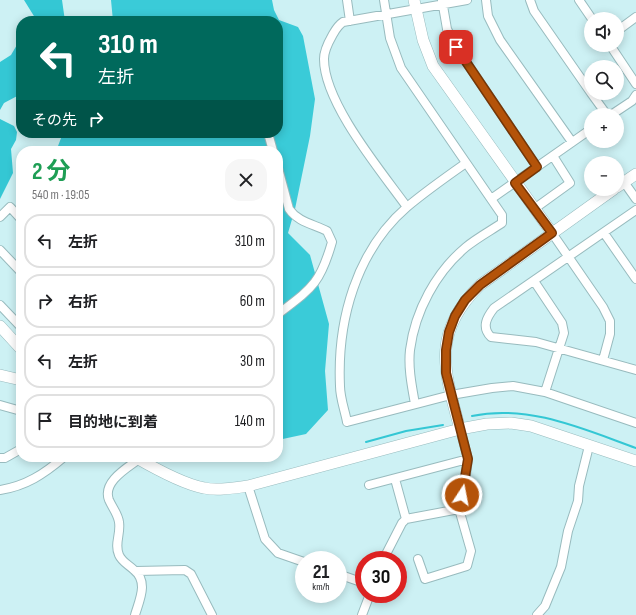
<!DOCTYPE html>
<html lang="ja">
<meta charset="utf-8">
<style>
body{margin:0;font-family:"Sofia Sans Condensed","Noto Sans JP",sans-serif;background:#f6f6f6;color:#202124;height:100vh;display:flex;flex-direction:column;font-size:15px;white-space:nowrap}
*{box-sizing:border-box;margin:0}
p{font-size:13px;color:#757577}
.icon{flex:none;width:22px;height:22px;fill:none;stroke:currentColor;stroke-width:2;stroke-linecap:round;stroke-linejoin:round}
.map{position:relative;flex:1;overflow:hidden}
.side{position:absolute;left:16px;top:146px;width:267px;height:316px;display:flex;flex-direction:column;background:#fff;border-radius:16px;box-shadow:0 2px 10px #0003}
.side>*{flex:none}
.top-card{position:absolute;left:16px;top:16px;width:267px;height:122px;border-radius:16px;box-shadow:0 2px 10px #0003;background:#00695c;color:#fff;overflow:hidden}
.buttons{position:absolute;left:584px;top:12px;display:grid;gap:8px}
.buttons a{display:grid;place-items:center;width:40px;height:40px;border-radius:50%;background:#fff;box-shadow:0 2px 10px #0003;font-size:20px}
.speed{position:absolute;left:295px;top:551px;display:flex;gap:8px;font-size:20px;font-weight:700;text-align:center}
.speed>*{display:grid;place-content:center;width:52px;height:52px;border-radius:50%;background:#fff;box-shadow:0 2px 10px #0003;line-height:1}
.speed small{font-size:10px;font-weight:400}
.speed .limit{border:6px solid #d22;background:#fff;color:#111}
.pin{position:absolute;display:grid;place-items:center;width:34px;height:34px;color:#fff;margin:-17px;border-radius:8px;box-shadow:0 2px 6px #0006}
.me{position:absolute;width:44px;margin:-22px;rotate:11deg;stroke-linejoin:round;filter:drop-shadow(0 0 3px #0008)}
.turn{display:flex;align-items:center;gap:14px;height:84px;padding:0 16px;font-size:18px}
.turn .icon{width:52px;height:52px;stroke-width:2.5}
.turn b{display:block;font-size:28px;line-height:34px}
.then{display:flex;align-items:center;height:38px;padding:0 16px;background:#0003;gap:8px;font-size:15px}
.round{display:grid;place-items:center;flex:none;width:42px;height:42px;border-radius:16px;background:#f6f6f6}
.summary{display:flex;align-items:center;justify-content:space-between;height:68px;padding:0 16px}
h1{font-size:24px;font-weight:700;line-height:30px;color:#1e9e55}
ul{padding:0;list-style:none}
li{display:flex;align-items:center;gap:12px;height:54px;margin:0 8px 6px;padding:0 8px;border:2px solid #e0e0e0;border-radius:16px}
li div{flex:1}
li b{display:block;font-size:15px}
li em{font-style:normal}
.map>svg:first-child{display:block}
.forest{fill:#3acbd8}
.water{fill:#34c7d4}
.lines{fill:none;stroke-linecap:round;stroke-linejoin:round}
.stream{stroke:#34c7d4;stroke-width:2}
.street-casing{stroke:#98bbbe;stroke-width:10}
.secondary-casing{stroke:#98bbbe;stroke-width:12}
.street{stroke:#fff;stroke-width:8}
.secondary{stroke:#fff;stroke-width:11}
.route-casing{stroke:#753606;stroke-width:10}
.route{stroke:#b45309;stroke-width:7}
</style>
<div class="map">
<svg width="636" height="615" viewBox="0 0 636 615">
<rect width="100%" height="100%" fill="#cdf1f4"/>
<!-- forest -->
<path class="forest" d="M111 0H272L274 10 279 20 298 27 303 36 315 99 310 136 295 209 288 233 310 255 329 324 325 371 328 410 306 434 278 440V151H59L58 146 63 133H278V21H113Z"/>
<!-- water -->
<path class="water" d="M24 0H62L65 21H37Z
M21 38V94L4 103 0 110V62L11 55Z
M0 119 14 126 17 132 16 140 11 149 13 173 0 199Z"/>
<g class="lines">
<!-- stream -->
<path class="stream" d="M472 416C529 404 583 429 636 448
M366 442 406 431 443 425"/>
<!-- street casing -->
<g class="street-casing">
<path id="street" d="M347 0 350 21
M384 0 390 38 401 68 502 215V223C490 231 477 238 466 247 436 272 415 311 410 350 408 368 412 387 415 404
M442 0 447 29 456 47 537 167
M486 0 488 16 500 40 572 142
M530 0 534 11 591 93
M579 0 592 19
M617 31 636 17
M610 45 636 84
M591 93 607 115
M611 115 632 101 636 95
M268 133 273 151
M466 163C446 177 426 191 407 207 356 251 337 321 340 386 340 398 345 411 347 422L451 395 492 388 513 386 545 392 636 423
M278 168 289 209C298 222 313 224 327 231L332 242C320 284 312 288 278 314
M624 182 636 199
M491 199 591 129
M407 207C381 171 324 103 324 59 324 51 328 43 332 36 335 31 337 26 343 22L467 0
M534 209 570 183 553 156
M636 210 494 308C487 317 481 327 491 337L536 342 636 370
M0 217 10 207 21 219
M552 233 603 307 610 321V334L603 360
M604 233 636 279
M0 250 21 272
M534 281 562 323 564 333 545 392
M0 305 21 327
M0 405 21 411
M0 458H5L21 449
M145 462 153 457
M395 479 406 519 459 509 465 482 468 459 460 429
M369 485 468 459
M248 486 265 539 278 553 304 562
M0 490C26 486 44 474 64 457
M418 559 425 579 467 566 471 551 459 509
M383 560 402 523 406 519
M136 571 185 570 191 574 212 615
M338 574 364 583
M135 615C139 601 149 582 134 570 129 565 122 562 119 555 114 544 121 534 119 522 118 514 112 507 109 500 102 482 127 468 139 459
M362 615 370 594
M537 615 545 606 561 567 568 531 578 501 579 486 589 446"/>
</g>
<!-- secondary casing -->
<g class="secondary-casing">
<path id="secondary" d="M414 0 423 40 433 66 552 233
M617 187 636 174
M0 326 21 349
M0 375 21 380
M460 429C444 370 431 333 480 285L614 189
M135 457C154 468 183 484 204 488 218 491 234 488 248 486L460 429 487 424 511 423 531 426 636 461"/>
</g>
<!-- street -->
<use href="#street" class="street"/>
<!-- secondary -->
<use href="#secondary" class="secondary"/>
</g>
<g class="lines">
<!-- route casing -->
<g class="route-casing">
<path id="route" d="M456 47 537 167 515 183 552 233 480 285 465 300 455 316 449 332 446 350V373L468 459 462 495"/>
</g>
<!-- route -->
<use href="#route" class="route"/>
</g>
</svg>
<div class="buttons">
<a><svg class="icon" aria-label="sound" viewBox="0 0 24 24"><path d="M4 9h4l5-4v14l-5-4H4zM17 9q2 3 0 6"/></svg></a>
<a><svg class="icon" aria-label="search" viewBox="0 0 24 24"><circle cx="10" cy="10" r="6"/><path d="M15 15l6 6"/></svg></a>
<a>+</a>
<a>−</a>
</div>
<div class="speed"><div>21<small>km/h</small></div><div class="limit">30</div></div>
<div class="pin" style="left:456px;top:47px;background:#d93025"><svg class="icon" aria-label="arrive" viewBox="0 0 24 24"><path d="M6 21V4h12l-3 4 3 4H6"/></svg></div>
<svg class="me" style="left:462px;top:495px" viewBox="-20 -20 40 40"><circle r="17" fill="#b45309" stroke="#fff" stroke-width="3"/><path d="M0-11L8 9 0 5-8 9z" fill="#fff"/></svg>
<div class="top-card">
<div class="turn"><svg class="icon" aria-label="left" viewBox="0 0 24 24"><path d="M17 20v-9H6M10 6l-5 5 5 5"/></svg><div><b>310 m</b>左折</div></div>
<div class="then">その先<svg class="icon" aria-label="right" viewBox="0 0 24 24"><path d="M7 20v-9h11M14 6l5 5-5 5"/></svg></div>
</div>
<section class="side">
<div class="summary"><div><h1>2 分</h1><p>540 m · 19:05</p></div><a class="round"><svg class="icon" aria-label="close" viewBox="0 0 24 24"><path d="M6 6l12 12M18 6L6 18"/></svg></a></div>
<ul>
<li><svg class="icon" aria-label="left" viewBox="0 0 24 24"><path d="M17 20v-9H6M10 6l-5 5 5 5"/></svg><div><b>左折</b></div><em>310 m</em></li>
<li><svg class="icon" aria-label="right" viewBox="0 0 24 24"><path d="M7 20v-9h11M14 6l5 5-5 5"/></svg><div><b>右折</b></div><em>60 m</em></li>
<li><svg class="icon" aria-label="left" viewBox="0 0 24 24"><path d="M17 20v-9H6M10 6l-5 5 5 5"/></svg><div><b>左折</b></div><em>30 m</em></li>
<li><svg class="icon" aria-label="arrive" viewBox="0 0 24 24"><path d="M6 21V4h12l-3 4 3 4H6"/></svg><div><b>目的地に到着</b></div><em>140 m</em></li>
</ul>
</section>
</div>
